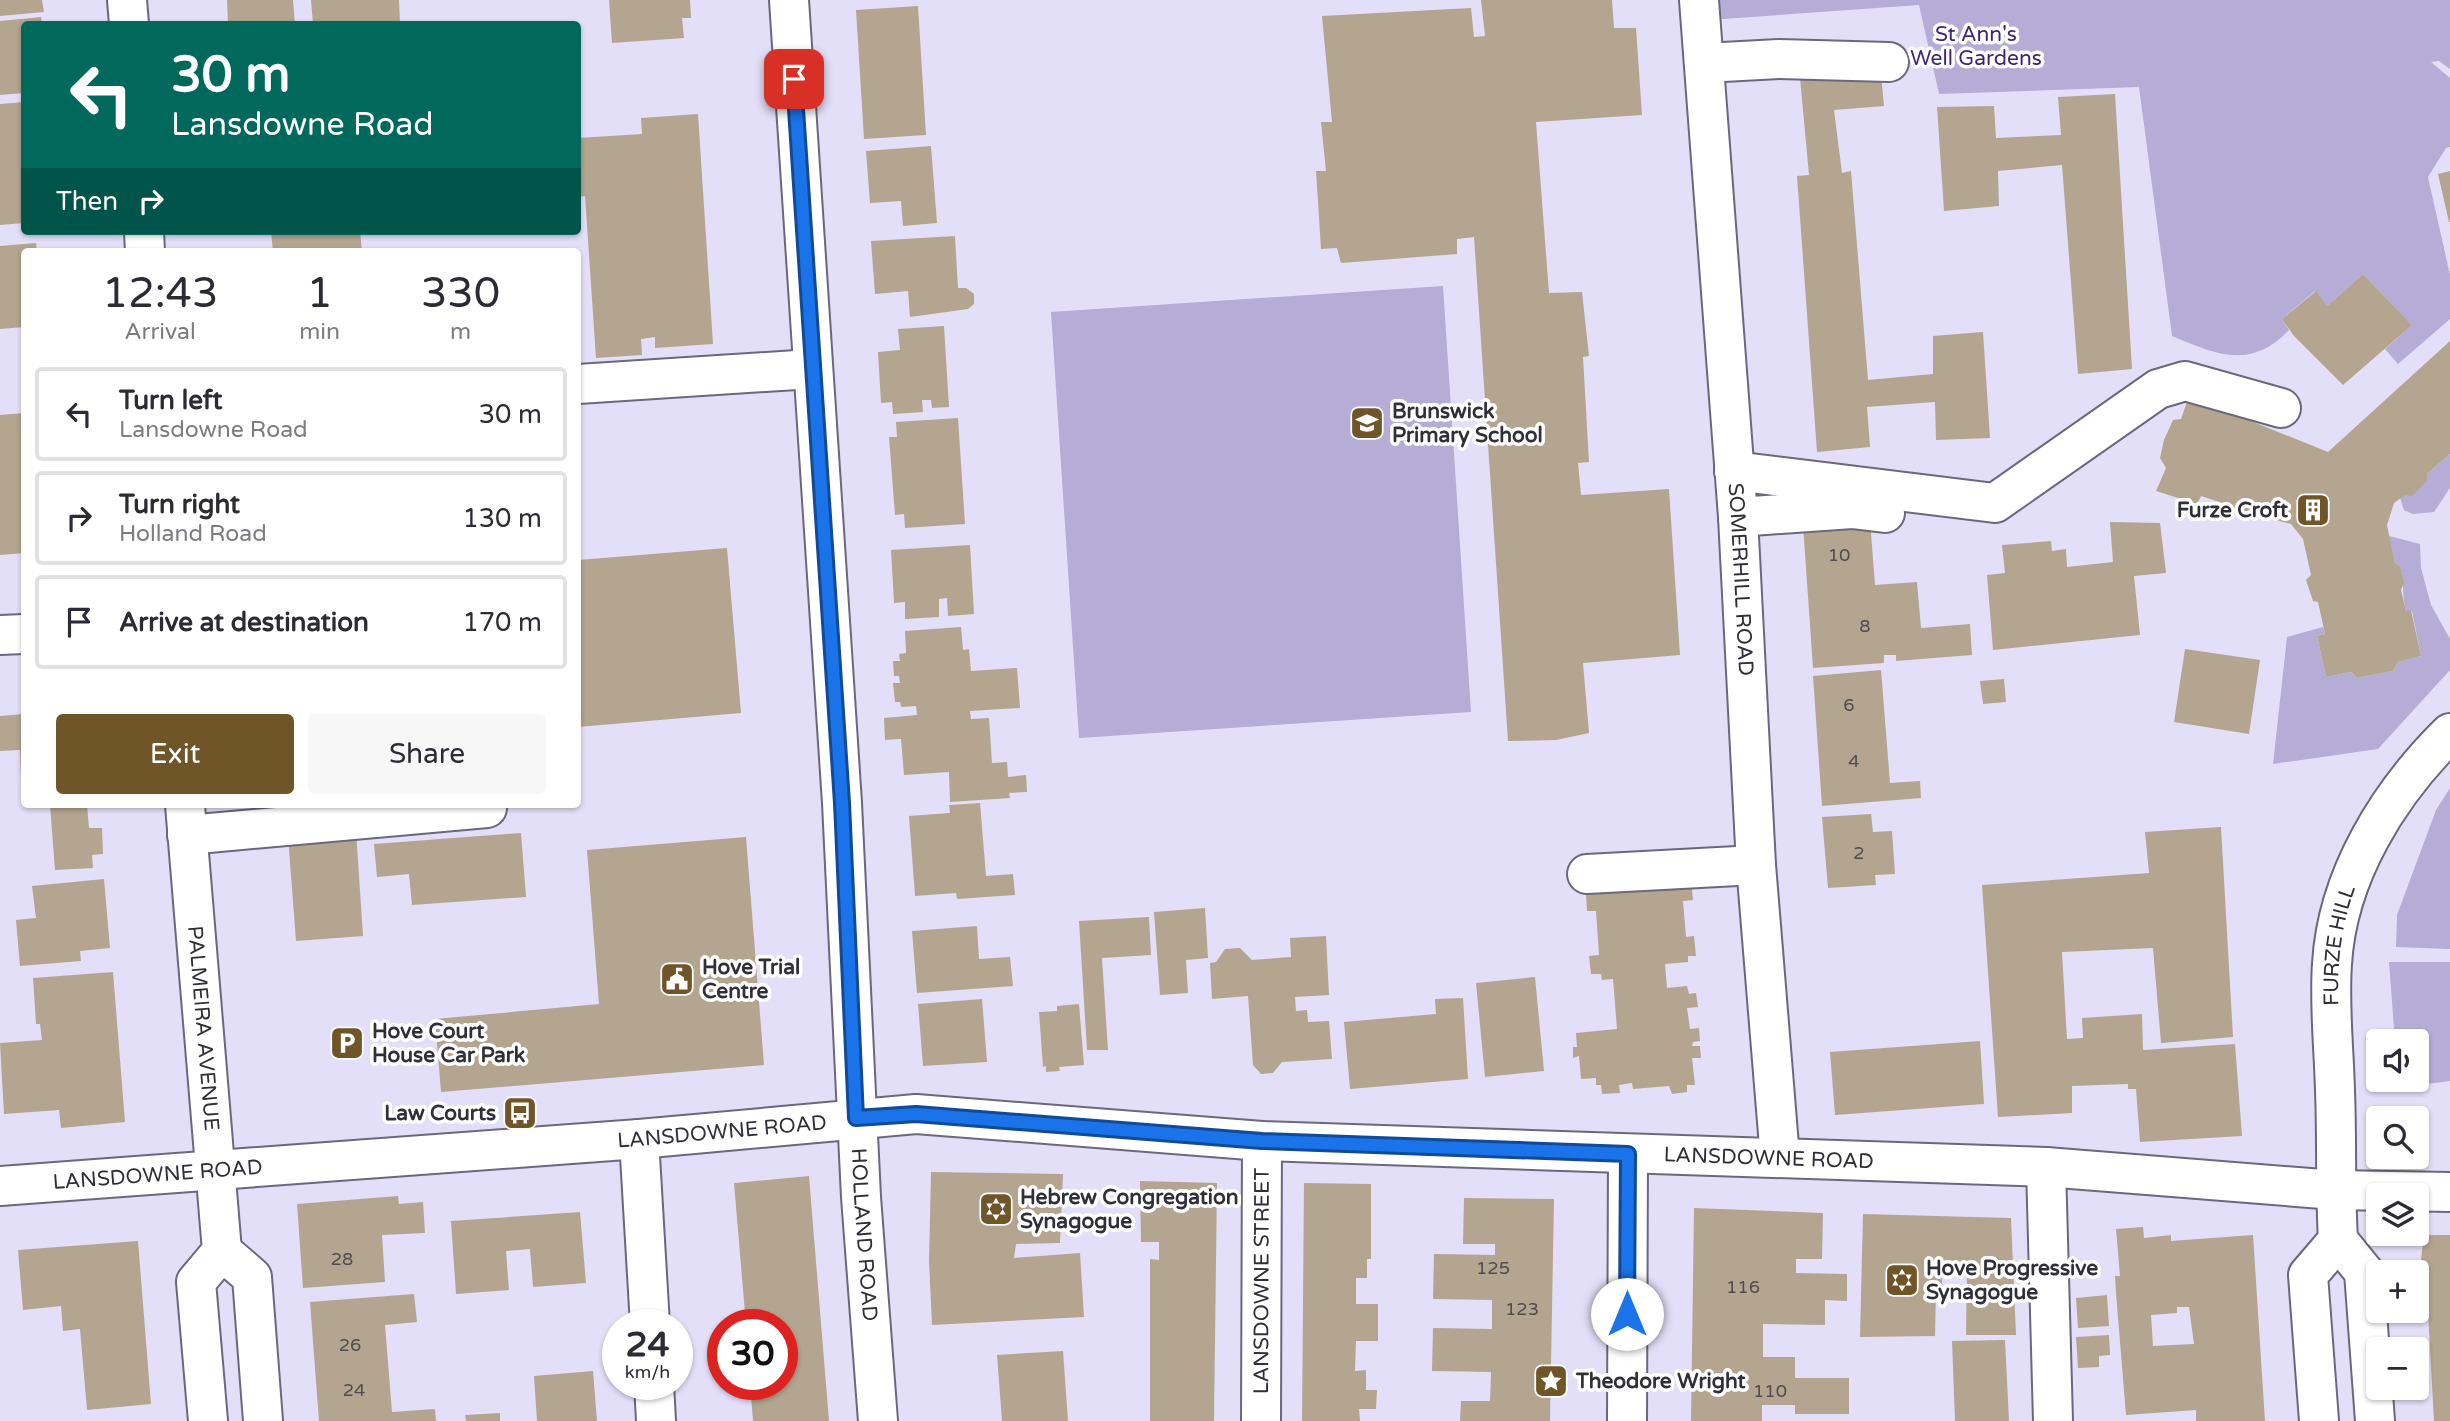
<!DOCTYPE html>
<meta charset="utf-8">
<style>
body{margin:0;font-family:"Varela Round",sans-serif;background:#f7f7f7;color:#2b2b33;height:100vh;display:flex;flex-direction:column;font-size:26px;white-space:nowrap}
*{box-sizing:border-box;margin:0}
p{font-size:23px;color:#7c7c81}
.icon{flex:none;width:38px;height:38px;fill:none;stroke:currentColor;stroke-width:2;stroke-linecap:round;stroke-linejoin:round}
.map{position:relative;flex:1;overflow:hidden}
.details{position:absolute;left:21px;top:248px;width:560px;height:560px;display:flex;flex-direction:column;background:#fff;border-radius:7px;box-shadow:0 2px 5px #0004}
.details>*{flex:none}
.hud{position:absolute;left:21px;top:21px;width:560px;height:214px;border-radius:7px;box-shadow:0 2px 5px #0004;background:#00695c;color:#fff;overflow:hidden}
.fabs{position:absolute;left:2366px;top:1029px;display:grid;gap:14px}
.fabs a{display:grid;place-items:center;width:63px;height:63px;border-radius:7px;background:#fff;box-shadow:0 2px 5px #0004;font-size:35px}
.speed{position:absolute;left:602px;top:1309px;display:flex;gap:14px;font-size:35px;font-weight:700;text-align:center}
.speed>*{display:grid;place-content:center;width:91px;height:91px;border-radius:50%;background:#fff;box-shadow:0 2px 5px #0004;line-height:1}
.speed small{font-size:18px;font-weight:400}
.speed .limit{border:10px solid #d22;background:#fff;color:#111}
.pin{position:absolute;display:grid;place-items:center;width:60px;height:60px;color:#fff;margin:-30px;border-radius:14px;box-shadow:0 4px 10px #0006}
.me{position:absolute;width:77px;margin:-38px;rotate:0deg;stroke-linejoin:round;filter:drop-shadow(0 0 5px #0008)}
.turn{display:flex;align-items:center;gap:24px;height:147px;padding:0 35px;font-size:32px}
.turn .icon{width:91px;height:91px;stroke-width:2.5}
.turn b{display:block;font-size:49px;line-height:60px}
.then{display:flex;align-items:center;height:66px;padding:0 35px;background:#0003;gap:14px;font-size:26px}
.eta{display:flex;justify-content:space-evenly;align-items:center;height:119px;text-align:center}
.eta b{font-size:42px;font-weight:600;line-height:49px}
.action{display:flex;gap:14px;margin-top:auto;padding:14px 35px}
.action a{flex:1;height:80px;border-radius:7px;background:#6f5527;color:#fff;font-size:28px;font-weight:600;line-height:80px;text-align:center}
.action a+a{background:#f7f7f7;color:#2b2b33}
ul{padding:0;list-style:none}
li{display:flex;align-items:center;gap:21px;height:94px;margin:0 14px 10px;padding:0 21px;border:4px solid #e1e1e2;border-radius:7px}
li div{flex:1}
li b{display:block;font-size:26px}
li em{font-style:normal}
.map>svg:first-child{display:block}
.green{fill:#b5add6}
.building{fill:#b3a590;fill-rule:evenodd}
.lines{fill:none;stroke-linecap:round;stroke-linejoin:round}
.minor-casing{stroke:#6b677c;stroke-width:42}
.minor{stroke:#fff;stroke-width:38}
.route-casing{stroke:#114b97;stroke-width:18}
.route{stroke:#1a73e8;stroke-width:12}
.labels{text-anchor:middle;stroke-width:7;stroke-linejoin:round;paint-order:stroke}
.number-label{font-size:18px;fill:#514c4d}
.park-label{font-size:21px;fill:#3f2472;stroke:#fff}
.poi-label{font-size:21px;font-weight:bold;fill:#302e37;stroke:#fff;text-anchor:start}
.street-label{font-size:21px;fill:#302e37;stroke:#fff}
</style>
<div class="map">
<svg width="2450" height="1421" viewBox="0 0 2450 1421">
<rect width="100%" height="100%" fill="#e4dff8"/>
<!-- green -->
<path class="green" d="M1708 0H2450V69L2439 61 2431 62 2450 78V147L2446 148 2428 177 2450 275V319L2398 364 2385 349 2412 325 2363 274 2327 306 2315 291 2282 319 2289 330C2251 370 2217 355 2172 336L2139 87 1939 94 1919 5 1709 20Z
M1443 286 1471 712 1079 738 1051 312Z
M2450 454V488L2434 512 2413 514 2404 510 2400 498Z
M2389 536 2420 544 2421 568 2431 605 2450 639V670L2378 749 2273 764 2287 637 2323 627 2325 634 2317 636 2326 677 2351 672 2357 678 2393 671 2398 662 2421 656 2412 611H2406C2402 595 2404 582 2400 566L2395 563Z
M2450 788V949L2396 947 2397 915 2436 810Z
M2389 962H2450V1081L2398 1088 2397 1080H2417V1041H2395Z"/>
<!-- building -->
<path class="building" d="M0 0H42L44 12 0 16Z
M227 0H293L295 24H228Z
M311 0H399L400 23 313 24Z
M609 0H690L691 18H682L684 38 612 43Z
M1481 0H1612L1614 28H1636L1642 115 1536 122 1549 293 1582 292 1589 356 1583 357 1589 462 1578 463 1581 495 1669 489 1680 655 1583 663 1589 733 1556 740 1508 741 1474 237 1457 239V254L1341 263 1337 248 1321 249 1316 171H1326L1321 122H1332L1322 16 1471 8 1474 37 1485 36Z
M918 6 926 135 864 139 856 10Z
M41 17 42 24H24V93L0 95V21Z
M1881 75 1884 106 1834 110 1842 173 1851 171 1868 380 1933 374V336L1983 332 1990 438 1936 440 1935 402 1867 407 1870 447 1817 452 1797 176 1809 175 1800 78Z
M2115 94 2132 369 2078 374 2062 165 1998 171 1999 206 1944 211 1937 107 1994 106 1996 138 2061 135 2058 97Z
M24 102V223L0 225V104Z
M698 114 713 344 655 348V337L641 339 642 355 596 358 585 196 578 197V138L642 134 641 118Z
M931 146 937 223 903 226 901 201 870 203 866 151Z
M2450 171V222H2449L2438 174Z
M271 231H360L362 252H273Z
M955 236 958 288H966L974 294V304L968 309 910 317 908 291 875 294 871 241Z
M36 243 37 252H24V327L0 329V246Z
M2363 274 2412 325 2343 385 2294 336 2282 319 2316 291 2327 306Z
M944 326 949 407 932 408 931 400H922L923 412 893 414 892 402 881 403 878 352 900 350 898 329Z
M2450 341V454L2427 474V481L2412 496 2405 495 2394 503 2387 525 2395 563 2400 566 2404 583 2401 590 2406 611 2411 610 2421 656 2398 662 2393 671 2357 678 2351 672 2326 677 2317 636 2325 634 2318 602 2313 601 2306 580 2311 575 2303 539 2291 524 2257 515 2250 518 2238 515 2232 506 2201 496 2197 504 2156 491 2166 468 2160 458 2164 440 2173 420 2181 419 2189 396 2328 452Z
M24 413V553L0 555V415Z
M958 418 965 524 905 528 904 514 895 515 889 437H897L896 422Z
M1870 520 1875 585 1917 582 1921 628 1970 624 1972 655 1896 661V655H1884V663L1813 668 1803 525Z
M2110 522 2160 523 2166 573 2134 576 2140 635 1993 650 1987 575 2005 573 2002 545 2051 541 2052 551 2066 549 2067 567 2113 562Z
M970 545 974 614 948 616 947 598 939 599V617L905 619V602L894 603 891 550Z
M727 548 741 713 578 727V560Z
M961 627 963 650 969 649 971 671 1017 668 1020 708 970 711 971 719 989 718 992 763 1007 762 1008 777 1026 775 1027 792 1009 793 1010 798 950 802 949 772 904 775 901 739 885 740 884 718 917 715 916 706 901 707 900 702H895L893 683H900L899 676H894L893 661H900L899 654 906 653 905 631Z
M2185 649 2260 660 2249 734 2174 722Z
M1881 670 1890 783 1920 781 1921 798 1822 806 1813 676Z
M2004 679 2006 702 1983 704 1980 681Z
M24 714V777H21L20 750 0 751V716Z
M980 803 986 876 1013 874 1015 895 957 899 956 893 915 896 909 816 950 813 949 805Z
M50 805H87L89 828H102L103 854 92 855 93 868 55 870Z
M1871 814 1873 832 1892 831 1895 874 1875 875 1876 885 1828 888 1822 817Z
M2221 827 2233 1037 2161 1043 2153 948 2062 952 2067 1039 2083 1038 2082 1018 2142 1014 2143 1050 2235 1044 2242 1136 2140 1142 2136 1089H2128V1084L2072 1086V1113L1998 1117 1982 885 2149 873 2145 832Z
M356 831 363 936 296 941 288 836Z
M521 833 526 897 412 905 409 874 377 877 374 844Z
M746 837 764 1065 441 1092 435 1019 599 1004 587 850Z
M104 879 110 948 80 951 81 961 20 966 16 920 36 918 32 886Z
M1691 880 1693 900 1683 901 1686 937 1694 936 1696 956H1688V962L1665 964 1667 988 1687 986 1689 994 1696 993 1698 1007 1687 1008 1690 1029 1699 1028 1700 1041 1693 1042 1692 1046H1700L1701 1058H1692L1695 1085H1687V1092L1672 1094 1669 1086 1633 1089 1632 1083 1619 1085 1620 1093 1602 1094 1601 1085H1596V1078L1581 1079 1579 1056 1573 1058V1047H1577L1576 1033 1617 1029 1613 979 1602 980 1601 974H1591L1589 956 1599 955 1596 911H1587L1586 893Z
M1205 908 1208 958 1186 960 1188 993 1160 995 1154 912Z
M1149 917 1151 955 1102 958 1108 1050H1087L1079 921Z
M977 926 979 959 1010 957 1013 986 917 993 912 931Z
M1326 936 1329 995 1295 997 1296 1011 1307 1010 1308 1022 1329 1021 1332 1059 1282 1062 1273 1073 1261 1074 1253 1065 1248 996 1212 999 1210 963 1216 962 1225 949 1240 948 1252 960 1291 957 1290 938Z
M113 972 125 1122 61 1128 59 1110 4 1114 0 1043 42 1040 40 1024H36L33 978Z
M1535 977 1544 1071 1485 1077 1476 983Z
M1463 998 1468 1079 1350 1089 1344 1022 1436 1014 1435 999Z
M982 999 987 1062 923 1066 918 1004Z
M1079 1004 1084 1065 1059 1067 1060 1071 1046 1072V1066L1043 1067 1039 1012 1057 1011V1006Z
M1980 1041 1984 1104 1835 1115 1830 1052Z
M931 1172 1063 1174 1060 1243 1016 1244 1014 1258 1080 1253 1084 1317 932 1325 929 1261Z
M809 1176 829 1421H753L750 1384H782V1325H746L734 1183Z
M1140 1181 1217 1183 1214 1421H1150V1259L1159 1260V1242H1141Z
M1304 1183 1371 1184V1259H1367V1278H1356V1304H1378V1341H1356L1355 1371 1366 1370V1390H1377L1376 1409H1359L1360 1421H1302Z
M398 1196 399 1204 423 1202 425 1233 382 1235 385 1282 303 1288 297 1204Z
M1464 1198 1554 1199 1550 1421H1460L1461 1401H1490L1491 1372 1432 1371 1433 1328 1492 1329V1300L1433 1299 1434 1254 1495 1255V1244H1463Z
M1694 1208 1823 1213 1822 1259H1796V1273L1847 1274V1301L1825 1300V1325L1763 1324V1357H1795V1378H1849V1414H1795V1405H1762V1421H1691Z
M580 1212 586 1283 533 1287 530 1249 519 1250 506 1251 509 1290 456 1294 451 1221Z
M1863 1214 2011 1218 2016 1335H1966L1967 1267 1942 1266V1292H1936L1935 1336 1860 1337Z
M2143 1227 2144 1238 2171 1235V1241L2253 1235 2265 1421H2196V1410L2126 1415 2116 1293 2115 1276H2120L2116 1229ZM2177 1307H2189L2194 1344 2153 1346 2151 1315 2177 1313Z
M2424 1235H2450V1421H2434L2426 1277 2420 1268Z
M138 1241 151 1404 87 1410 80 1329 63 1331 61 1306 23 1310 18 1250Z
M414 1294 417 1322 385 1325 392 1412 435 1409 436 1421H319L310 1302Z
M2107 1295 2109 1326 2078 1328 2076 1298Z
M2109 1335 2110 1355 2099 1356V1367L2078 1368 2076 1337Z
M2005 1340 2009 1421H1955L1952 1341Z
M1063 1351 1068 1421H1002L997 1355Z
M593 1371 597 1421H537L534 1376Z
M500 1413V1421H466L465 1415Z"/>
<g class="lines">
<!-- minor casing -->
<g class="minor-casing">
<g id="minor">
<path d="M127 0 129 24"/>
<path id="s1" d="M789 0 842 803 861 1197 878 1421"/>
<path id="s2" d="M1699 0 1738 517 1756 865 1780 1158"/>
<path d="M1704 63 1779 59 1889 62"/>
<path d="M144 231 145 252"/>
<path d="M578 384 812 369"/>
<path d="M1734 471 1995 503 2158 389 2185 381 2281 408"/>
<path d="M1738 517 1852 509 1885 513"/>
<path d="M0 635 24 634"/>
<path id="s3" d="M185 805 222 1251 196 1282 208 1421"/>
<path d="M187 835 487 808"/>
<path d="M1587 874 1756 865"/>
<path d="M639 1139 650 1325"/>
<path d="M2046 1167 2053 1421"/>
<path id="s4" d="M0 1186 639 1139 916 1114 1262 1141 2046 1167 2335 1190 2450 1192"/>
<path d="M222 1251 252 1277 263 1421"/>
<path d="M654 1384 656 1421"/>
<path id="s5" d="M1261 1421 1262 1141"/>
<path d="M1627 1421 1628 1154"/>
<path d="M2319 1421 2308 1275 2338 1240"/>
<path id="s6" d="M2375 1421 2364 1272 2338 1240C2335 1190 2337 1141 2335 1091 2334 1049 2329 1006 2332 964 2337 876 2389 793 2450 733"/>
</g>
</g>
<!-- minor -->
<use href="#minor" class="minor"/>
</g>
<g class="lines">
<!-- route casing -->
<g class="route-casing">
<path id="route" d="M794 79 842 803 856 1118 916 1114 1262 1141 1628 1154 1627 1314"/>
</g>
<!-- route -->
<use href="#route" class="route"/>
</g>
<!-- icons -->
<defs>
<g id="school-square" transform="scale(1.75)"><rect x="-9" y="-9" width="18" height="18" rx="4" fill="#6f5527" stroke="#fff"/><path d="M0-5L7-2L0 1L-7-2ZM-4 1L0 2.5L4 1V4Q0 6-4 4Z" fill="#fff"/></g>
<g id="building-square" transform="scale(1.75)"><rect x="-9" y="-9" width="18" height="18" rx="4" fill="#6f5527" stroke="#fff"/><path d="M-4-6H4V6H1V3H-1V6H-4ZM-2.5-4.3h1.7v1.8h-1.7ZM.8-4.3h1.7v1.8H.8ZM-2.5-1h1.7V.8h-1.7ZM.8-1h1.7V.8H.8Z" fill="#fff"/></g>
<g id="civic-square" transform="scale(1.75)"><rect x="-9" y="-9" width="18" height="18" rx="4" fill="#6f5527" stroke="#fff"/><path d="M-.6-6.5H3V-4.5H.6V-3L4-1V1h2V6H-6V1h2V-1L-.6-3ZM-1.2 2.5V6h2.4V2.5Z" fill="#fff"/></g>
<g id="parking-square" transform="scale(1.75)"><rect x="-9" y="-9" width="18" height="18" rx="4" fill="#6f5527" stroke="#fff"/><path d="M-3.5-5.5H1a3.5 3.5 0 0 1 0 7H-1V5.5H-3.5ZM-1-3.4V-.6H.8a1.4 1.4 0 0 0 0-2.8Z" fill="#fff"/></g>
<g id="bus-square" transform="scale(1.75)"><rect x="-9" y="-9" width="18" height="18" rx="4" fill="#6f5527" stroke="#fff"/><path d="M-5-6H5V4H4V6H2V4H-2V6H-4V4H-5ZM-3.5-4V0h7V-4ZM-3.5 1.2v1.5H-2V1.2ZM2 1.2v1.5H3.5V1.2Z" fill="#fff"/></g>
<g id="synagogue-square" transform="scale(1.75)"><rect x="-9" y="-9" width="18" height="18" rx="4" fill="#6f5527" stroke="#fff"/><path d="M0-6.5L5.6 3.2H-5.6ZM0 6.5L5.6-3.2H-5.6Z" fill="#fff"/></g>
<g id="sight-square" transform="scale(1.75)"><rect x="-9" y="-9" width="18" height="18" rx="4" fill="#6f5527" stroke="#fff"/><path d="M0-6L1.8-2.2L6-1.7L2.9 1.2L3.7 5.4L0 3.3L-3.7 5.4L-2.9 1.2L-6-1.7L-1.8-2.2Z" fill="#fff"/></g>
</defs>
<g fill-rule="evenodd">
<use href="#school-square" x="1367" y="423"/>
<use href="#building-square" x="2313" y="510"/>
<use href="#civic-square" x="677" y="979"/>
<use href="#parking-square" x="347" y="1043"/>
<use href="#bus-square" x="520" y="1113"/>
<use href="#synagogue-square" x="996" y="1209"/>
<use href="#synagogue-square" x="1902" y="1280"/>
<use href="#sight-square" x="1551" y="1381"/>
</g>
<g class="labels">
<!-- number labels -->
<g class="number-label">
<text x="1839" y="561">10</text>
<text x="1865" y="632">8</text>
<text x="1849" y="711">6</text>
<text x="1854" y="767">4</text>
<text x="1859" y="859">2</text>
<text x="342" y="1265">28</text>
<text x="1493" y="1274">125</text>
<text x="1743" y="1293">116</text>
<text x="1522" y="1315">123</text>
<text x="350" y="1351">26</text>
<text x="354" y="1396">24</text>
<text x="1770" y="1397">110</text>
</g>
<!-- park labels -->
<g class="park-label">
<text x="1976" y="41">St Ann's<tspan x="1976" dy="24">Well Gardens</tspan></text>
</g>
<!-- poi labels -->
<g class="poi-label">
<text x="1392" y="418">Brunswick<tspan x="1392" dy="24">Primary School</tspan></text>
<text x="2288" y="517" text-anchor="end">Furze Croft</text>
<text x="702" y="974">Hove Trial<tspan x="702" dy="24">Centre</tspan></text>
<text x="372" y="1038">Hove Court<tspan x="372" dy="24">House Car Park</tspan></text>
<text x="496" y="1120" text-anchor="end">Law Courts</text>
<text x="1020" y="1204">Hebrew Congregation<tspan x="1020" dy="24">Synagogue</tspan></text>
<text x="1926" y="1275">Hove Progressive<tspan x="1926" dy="24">Synagogue</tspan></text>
<text x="1576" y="1388">Theodore Wright</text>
</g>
<!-- street labels -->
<g class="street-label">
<text dy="7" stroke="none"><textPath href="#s2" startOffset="581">SOMERHILL ROAD</textPath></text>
<text dy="7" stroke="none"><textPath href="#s6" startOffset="486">FURZE HILL</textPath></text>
<text dy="7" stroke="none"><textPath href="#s3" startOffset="224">PALMEIRA AVENUE</textPath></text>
<text dy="7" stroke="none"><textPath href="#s4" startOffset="724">LANSDOWNE ROAD</textPath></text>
<text dy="7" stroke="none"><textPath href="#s4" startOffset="1773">LANSDOWNE ROAD</textPath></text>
<text dy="7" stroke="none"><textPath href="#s4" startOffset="158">LANSDOWNE ROAD</textPath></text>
<text dy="7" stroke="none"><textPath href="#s1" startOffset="1237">HOLLAND ROAD</textPath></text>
<text dy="7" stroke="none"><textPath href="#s5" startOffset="140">LANSDOWNE STREET</textPath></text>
</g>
</g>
</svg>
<div class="fabs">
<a><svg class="icon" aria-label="sound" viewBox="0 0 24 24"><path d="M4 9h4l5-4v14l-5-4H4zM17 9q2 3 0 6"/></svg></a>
<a><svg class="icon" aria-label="search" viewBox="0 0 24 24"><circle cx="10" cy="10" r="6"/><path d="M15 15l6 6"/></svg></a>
<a><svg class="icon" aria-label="layers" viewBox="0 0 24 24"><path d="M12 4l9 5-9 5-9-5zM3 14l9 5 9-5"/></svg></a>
<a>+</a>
<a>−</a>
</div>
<div class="speed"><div>24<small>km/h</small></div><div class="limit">30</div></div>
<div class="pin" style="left:794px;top:79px;background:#d93025"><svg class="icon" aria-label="arrive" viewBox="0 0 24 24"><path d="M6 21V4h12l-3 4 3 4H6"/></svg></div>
<svg class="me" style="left:1627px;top:1314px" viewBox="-20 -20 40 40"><circle r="19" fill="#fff"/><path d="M0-13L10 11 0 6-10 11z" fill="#1a73e8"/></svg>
<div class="hud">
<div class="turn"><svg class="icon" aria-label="left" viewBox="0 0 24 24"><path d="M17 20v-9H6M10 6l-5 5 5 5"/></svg><div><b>30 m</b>Lansdowne Road</div></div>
<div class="then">Then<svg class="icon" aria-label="right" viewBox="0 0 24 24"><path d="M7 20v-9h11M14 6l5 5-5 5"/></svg></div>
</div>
<section class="details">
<div class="eta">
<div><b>12:43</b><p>Arrival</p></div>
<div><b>1</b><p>min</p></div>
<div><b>330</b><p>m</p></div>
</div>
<ul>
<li><svg class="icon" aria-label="left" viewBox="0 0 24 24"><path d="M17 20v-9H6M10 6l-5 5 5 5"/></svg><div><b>Turn left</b><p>Lansdowne Road</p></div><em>30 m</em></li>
<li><svg class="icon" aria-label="right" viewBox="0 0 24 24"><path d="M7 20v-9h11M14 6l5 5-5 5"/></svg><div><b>Turn right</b><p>Holland Road</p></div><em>130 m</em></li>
<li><svg class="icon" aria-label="arrive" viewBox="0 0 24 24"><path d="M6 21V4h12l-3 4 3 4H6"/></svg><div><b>Arrive at destination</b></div><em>170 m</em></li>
</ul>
<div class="action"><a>Exit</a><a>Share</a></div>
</section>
</div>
